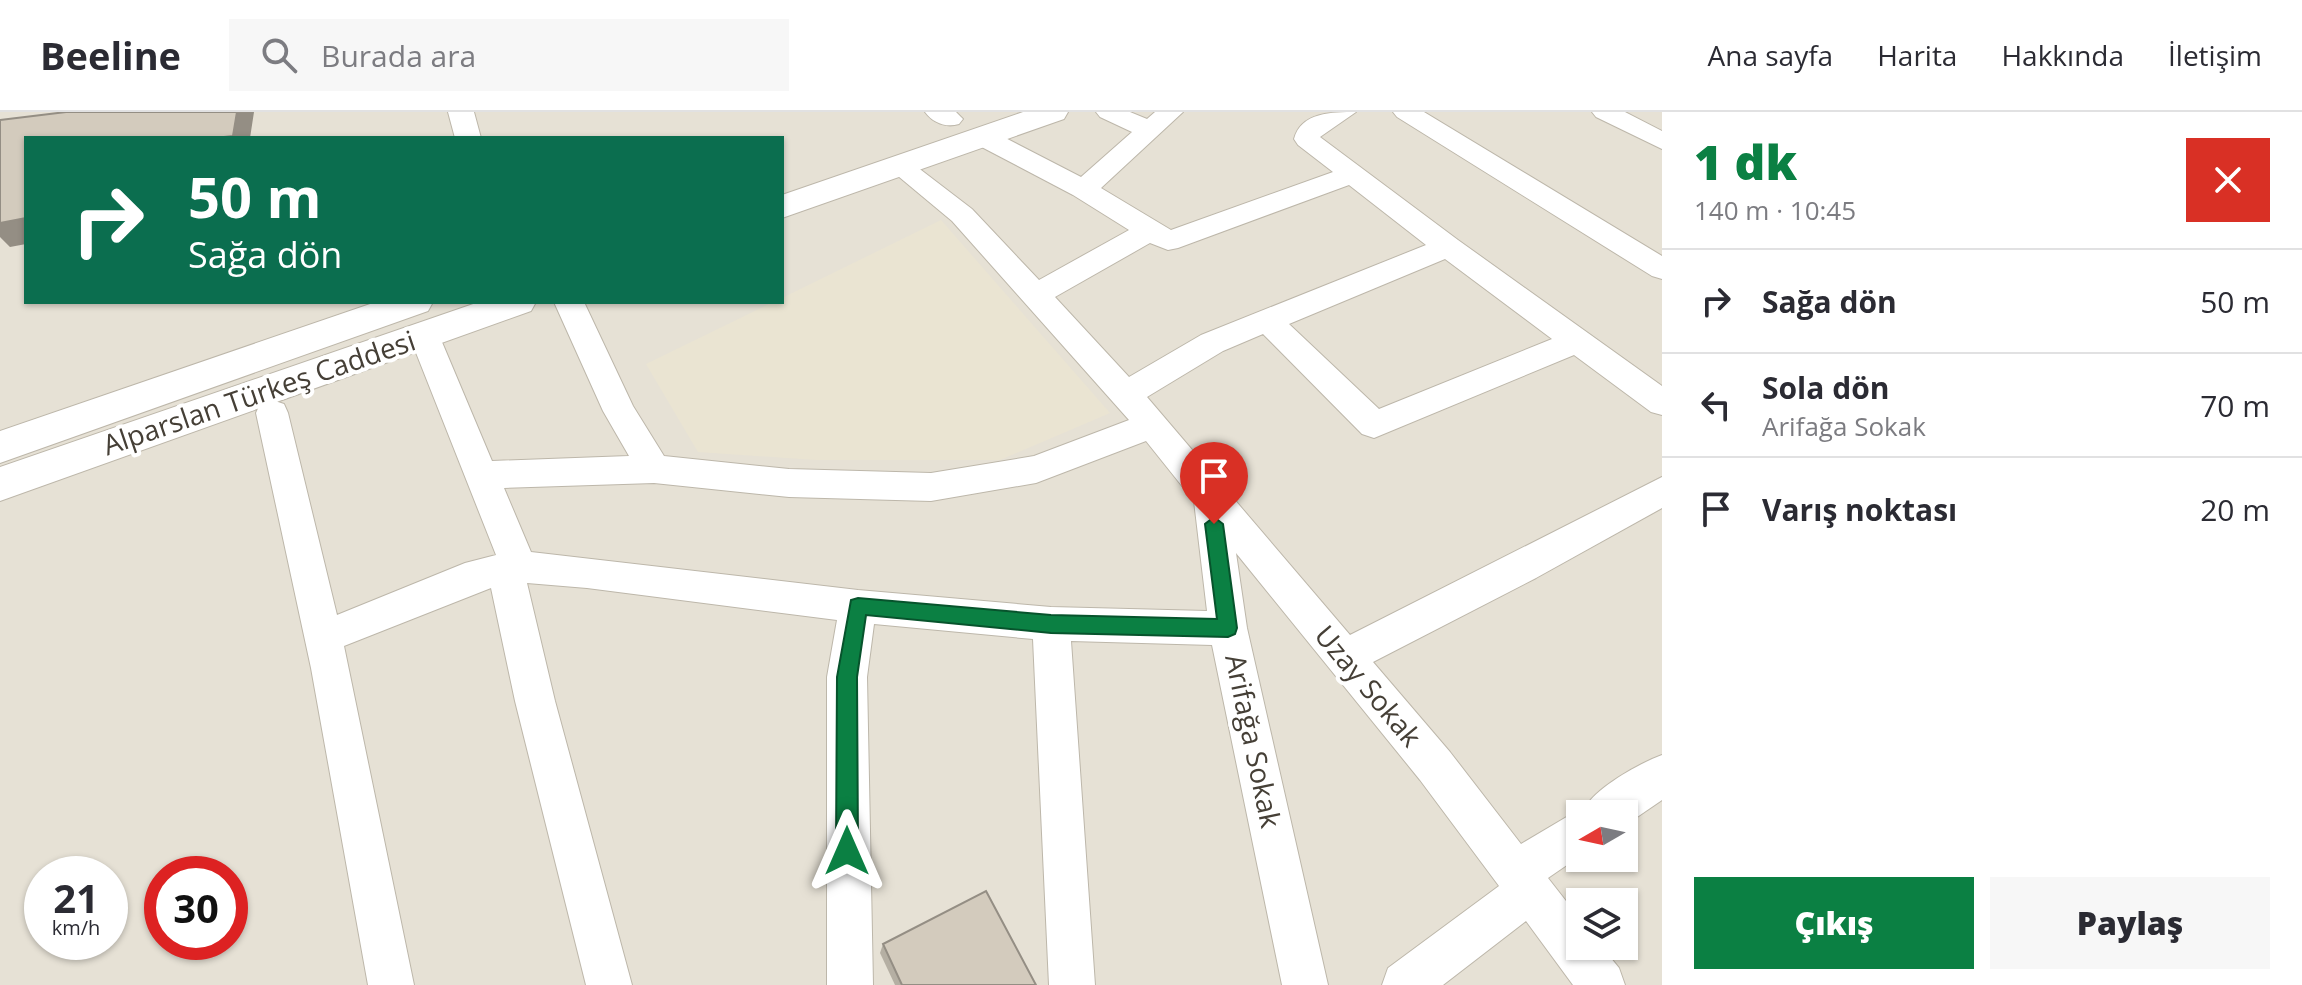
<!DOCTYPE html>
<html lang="tr">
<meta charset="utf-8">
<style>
body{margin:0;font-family:"Open Sans",sans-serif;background:#f7f7f7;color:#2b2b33;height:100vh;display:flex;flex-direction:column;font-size:30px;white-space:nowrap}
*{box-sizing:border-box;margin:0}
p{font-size:26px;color:#7c7c81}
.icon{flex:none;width:44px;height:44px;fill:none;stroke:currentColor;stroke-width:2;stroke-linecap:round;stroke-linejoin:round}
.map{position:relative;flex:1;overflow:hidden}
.drawer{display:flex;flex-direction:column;background:#fff;width:640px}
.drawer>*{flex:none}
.top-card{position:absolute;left:24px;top:24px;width:760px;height:168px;border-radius:0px;box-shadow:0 2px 6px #0004;background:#0b6e4f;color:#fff;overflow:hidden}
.needle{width:52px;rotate:261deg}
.tools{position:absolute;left:1566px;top:688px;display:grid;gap:16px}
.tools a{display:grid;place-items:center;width:72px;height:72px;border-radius:0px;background:#fff;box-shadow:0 2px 6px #0004;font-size:40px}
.speed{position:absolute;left:24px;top:744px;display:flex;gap:16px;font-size:40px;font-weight:700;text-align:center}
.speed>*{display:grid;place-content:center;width:104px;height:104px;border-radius:50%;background:#fff;box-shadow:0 2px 6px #0004;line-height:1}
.speed small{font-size:20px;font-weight:400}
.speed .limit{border:12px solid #d22;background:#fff;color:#111}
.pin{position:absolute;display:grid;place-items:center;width:68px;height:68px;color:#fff;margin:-82px -34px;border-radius:50% 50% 50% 0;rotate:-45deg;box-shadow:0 0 8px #0007}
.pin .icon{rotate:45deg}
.me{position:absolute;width:88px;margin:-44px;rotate:0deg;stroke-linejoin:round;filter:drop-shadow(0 0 6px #0008)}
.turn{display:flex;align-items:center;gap:28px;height:168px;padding:0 32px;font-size:36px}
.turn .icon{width:104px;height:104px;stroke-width:2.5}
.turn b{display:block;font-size:56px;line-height:68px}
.round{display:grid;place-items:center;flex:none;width:84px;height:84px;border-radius:0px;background:#f7f7f7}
.overview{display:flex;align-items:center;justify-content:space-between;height:136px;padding:0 32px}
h1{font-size:48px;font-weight:800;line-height:60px;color:#0b8043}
.button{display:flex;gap:16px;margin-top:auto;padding:16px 32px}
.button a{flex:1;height:92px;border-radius:0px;background:#0b8043;color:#fff;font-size:32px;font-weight:800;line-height:92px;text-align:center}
.button a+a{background:#f7f7f7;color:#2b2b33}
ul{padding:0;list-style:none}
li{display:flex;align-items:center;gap:24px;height:104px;padding:0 32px;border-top:2px solid #e1e1e2}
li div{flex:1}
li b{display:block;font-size:30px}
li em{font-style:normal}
header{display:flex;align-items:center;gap:48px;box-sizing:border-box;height:112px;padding:0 40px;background:#fff;border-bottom:2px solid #e1e1e2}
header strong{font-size:38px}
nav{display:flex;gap:44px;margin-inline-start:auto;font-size:28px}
.search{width:560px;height:72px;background:#f7f7f7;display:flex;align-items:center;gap:20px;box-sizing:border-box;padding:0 28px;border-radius:0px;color:#7c7c81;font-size:30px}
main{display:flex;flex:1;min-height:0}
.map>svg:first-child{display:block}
.residential{fill:#e6e1d5;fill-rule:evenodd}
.education{fill:#eae4d2}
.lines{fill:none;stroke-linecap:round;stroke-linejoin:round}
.minor-casing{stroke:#bdb7aa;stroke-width:2}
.tertiary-casing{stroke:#bdb7aa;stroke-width:2}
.minor{fill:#fff;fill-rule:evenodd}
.tertiary{fill:#fff;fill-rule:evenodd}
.wall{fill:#b5afa3}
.shaded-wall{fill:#948e84}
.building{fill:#d3cbbd;stroke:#948e84;stroke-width:2}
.route{fill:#0b8043;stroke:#07532c;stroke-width:2}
.labels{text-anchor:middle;stroke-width:8;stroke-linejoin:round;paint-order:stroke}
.street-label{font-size:28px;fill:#453f36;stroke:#fff}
</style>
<header>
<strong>Beeline</strong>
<div class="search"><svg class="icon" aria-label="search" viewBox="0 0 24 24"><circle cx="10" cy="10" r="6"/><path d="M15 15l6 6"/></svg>Burada ara</div>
<nav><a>Ana sayfa</a><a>Harita</a><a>Hakkında</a><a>İletişim</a></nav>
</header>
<main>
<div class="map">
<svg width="1662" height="873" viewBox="0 0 1662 873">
<rect width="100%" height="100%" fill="#f2efe7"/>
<!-- residential -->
<path class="residential" d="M0 0H1662V873H0ZM26 26H782V190H26ZM1580 702H1624V746H1580ZM42 762H110V830H42ZM162 762H230V830H162ZM1580 790H1624V834H1580Z"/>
<!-- education -->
<path class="education" d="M941 108 1110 301 1000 348H816L698 340 646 252 773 190H782V186Z"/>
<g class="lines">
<!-- minor casing -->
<g class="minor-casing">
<path id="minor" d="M448 0H474L481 26H455Z
M925 0H956L963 7 959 12C946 16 933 11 925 0Z
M1096 0H1130L1147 7 1155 0H1183L1101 76 1171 118 1333 60 1298 33 1294 27C1301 0 1332 0 1356 0L1320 25 1458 128 1662 274V303L1651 300 1574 243 1374 326 1362 322 1263 222 1223 239 1147 285 1350 523 1662 365V396L1536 466 1373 550 1450 640 1521 732 1580 697 1584 698C1593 677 1640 651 1662 643V688L1624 714V702H1580V744L1548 766 1580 807V834H1601L1619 856 1625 873H1573L1526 809 1443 873H1382L1388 856 1499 774 1420 668 1236 441 1247 516 1328 873H1282L1212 533 1071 529 1095 873H1049L1033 527 874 512 867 565 873 873H827V565L837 508 587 476 527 471 555 589 632 873H586L515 589 491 476 344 534 414 873H368L311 556 256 301 260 292 272 288 284 292 288 301 337 503 465 451 496 443 409 223 413 215 424 212 435 215 439 223 492 349 629 344 603 299 554 190H584L633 294 664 344 789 357 931 361 1034 344 1129 308 952 109 886 54 890 48 899 46 908 48 972 97 1039 168 1129 118 1073 83 974 31 970 25 974 19H992L1081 65 1132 20 1100 5ZM1349 73 1426 133 1201 223 1129 265 1055 185 1150 131 1168 138 1178 136ZM1445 147 1552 227 1379 297 1289 212ZM1146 329 1194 389 1207 499 1051 495 858 478 531 440 504 376 654 371 789 385 931 389 1036 371Z
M1393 0H1424L1662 144V167L1652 164 1397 5Z
M1592 0H1625L1662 19V37L1596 5Z"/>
</g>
<!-- tertiary casing -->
<g class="tertiary-casing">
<path id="tertiary" d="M1023 0H1068L1064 7 782 106V83Z
M376 190H433L428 199 0 351V319Z
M479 190H536L531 199 0 389V355Z"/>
</g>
<!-- minor -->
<use href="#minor" class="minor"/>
<!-- tertiary -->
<use href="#tertiary" class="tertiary"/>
</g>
<!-- wall -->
<path class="wall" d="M883 832 1036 873H895L880 841Z"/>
<!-- shaded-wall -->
<path class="shaded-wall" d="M237 0H254L250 26H215Z
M26 106V132L10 135 0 125V111Z"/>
<!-- building -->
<path class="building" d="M66 0H237L233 24 215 26H26V106L0 111V8Z
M986 779 1036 873H902L883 832Z"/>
<!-- route -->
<path class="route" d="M1214 405 1223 412 1237 516 1235 522 1228 525 1051 521 866 503 857 565 858 739 855 747 847 750 840 747 836 739 837 565 851 488 858 486 1051 503 1217 507 1205 412Z"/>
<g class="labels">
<!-- street labels -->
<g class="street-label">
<text transform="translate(259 281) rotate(-19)" y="10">Alparslan Türkeş Caddesi</text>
<text transform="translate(1368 574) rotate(50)" y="10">Uzay Sokak</text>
<text transform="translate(1253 629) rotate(78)" y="10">Arifağa Sokak</text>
</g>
</g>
</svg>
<div class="tools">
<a><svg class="needle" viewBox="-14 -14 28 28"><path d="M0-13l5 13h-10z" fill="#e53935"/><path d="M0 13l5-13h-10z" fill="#7c7c81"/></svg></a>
<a><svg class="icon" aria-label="layers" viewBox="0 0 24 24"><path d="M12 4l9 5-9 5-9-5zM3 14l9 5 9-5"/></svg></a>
</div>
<div class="speed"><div>21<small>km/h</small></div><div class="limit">30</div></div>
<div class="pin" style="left:1214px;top:412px;background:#d93025"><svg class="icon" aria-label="arrive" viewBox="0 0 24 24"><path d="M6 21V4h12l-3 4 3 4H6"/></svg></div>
<svg class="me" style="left:847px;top:739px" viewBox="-20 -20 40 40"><path d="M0-17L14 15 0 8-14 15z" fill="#0b8043" stroke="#fff" stroke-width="4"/></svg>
<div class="top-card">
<div class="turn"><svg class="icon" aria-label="right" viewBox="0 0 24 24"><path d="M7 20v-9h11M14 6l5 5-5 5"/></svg><div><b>50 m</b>Sağa dön</div></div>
</div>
</div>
<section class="drawer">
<div class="overview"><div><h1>1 dk</h1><p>140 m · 10:45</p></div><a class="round" style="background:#d93025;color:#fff"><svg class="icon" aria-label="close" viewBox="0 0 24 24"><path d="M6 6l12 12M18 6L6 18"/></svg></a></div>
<ul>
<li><svg class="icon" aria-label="right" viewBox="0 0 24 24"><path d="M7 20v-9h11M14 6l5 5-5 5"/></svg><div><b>Sağa dön</b></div><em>50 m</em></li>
<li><svg class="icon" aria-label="left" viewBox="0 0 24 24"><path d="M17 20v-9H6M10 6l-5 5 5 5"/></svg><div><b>Sola dön</b><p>Arifağa Sokak</p></div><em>70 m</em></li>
<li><svg class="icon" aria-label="arrive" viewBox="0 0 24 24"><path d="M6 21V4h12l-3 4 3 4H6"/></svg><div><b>Varış noktası</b></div><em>20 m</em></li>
</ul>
<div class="button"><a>Çıkış</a><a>Paylaş</a></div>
</section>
</main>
